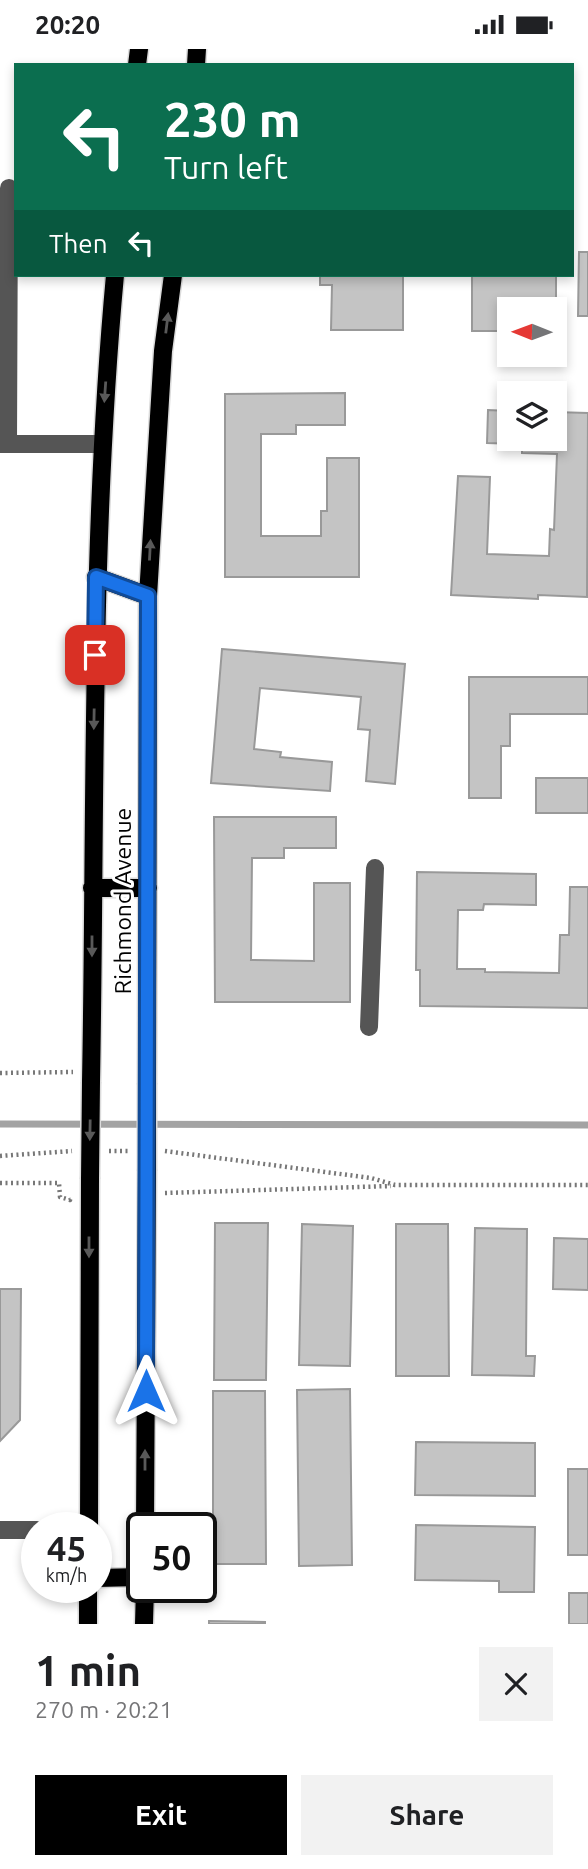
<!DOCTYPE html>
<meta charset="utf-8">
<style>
body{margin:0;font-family:Ubuntu,sans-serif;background:#f2f2f2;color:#202124;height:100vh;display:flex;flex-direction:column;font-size:26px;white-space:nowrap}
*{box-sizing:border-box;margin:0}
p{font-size:23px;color:#757577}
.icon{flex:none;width:38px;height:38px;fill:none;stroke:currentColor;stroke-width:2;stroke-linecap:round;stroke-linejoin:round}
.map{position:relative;height:1575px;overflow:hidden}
.drawer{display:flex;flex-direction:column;background:#fff;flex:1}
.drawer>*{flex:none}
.top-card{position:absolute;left:14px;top:14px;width:560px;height:214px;border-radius:0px;box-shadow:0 4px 10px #0003;background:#0b6e4f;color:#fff;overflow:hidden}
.needle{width:46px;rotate:271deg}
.tools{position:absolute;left:497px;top:248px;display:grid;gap:14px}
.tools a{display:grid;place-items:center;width:70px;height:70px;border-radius:0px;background:#fff;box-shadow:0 4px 10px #0003;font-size:35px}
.speed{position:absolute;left:21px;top:1463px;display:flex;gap:14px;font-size:35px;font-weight:700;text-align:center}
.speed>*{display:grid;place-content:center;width:91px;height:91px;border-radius:50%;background:#fff;box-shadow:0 4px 10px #0003;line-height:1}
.speed small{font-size:18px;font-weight:400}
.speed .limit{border:4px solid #111;border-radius:10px;background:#fff;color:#111}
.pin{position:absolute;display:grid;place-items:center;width:60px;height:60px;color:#fff;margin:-30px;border-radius:14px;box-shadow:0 4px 10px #0006}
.me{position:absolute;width:77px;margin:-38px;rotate:0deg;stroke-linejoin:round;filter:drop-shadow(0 0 5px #0008)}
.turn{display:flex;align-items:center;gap:24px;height:147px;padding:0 35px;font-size:32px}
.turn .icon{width:91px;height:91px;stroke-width:2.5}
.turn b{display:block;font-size:49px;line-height:60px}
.then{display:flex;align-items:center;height:66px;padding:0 35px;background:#0003;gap:14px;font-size:26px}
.round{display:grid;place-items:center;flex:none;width:74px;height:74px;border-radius:0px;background:#f2f2f2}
.head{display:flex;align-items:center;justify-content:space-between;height:119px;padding:0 35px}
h1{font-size:42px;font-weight:700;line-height:52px}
.primary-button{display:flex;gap:14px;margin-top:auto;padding:14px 35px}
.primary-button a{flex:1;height:80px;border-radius:0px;background:#000;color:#fff;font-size:28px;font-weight:700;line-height:80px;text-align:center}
.primary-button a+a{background:#f2f2f2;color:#202124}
.status{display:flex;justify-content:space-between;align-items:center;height:49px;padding:0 35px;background:#fff;direction:ltr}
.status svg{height:19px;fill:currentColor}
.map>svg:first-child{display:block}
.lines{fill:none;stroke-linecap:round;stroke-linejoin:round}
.stream{stroke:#a3a3a3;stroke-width:7}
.building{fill:#c4c4c4;stroke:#999;stroke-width:2}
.major-casing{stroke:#dbdbdb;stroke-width:21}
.path{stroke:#777;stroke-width:4.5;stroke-dasharray:2 3.5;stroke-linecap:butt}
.minor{stroke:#555;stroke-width:18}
.major{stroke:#000;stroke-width:18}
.major-bridge-casing{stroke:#dbdbdb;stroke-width:21;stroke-linecap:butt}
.major-bridge{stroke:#000;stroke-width:18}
.oneway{fill:#595959}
.route-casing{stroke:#114b97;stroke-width:18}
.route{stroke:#1a73e8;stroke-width:12}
.labels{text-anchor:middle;stroke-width:6;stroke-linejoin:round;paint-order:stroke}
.street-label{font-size:23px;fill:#000;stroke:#fff}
</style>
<div class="status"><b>20:20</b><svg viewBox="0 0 49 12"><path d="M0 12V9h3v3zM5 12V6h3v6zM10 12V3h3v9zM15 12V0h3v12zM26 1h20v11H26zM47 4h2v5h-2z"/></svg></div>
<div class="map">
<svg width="588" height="1575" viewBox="0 0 588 1575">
<rect width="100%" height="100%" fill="#fff"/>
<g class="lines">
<!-- stream -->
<path class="stream" d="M0 1075 588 1076"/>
</g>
<!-- building -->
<path class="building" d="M579 203H588V267H578Z
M320 226H403V281H331L332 236H320Z
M472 226H556V282L555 261H509V282H472Z
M345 344V376H296V385H261V487H321V462H327V409H359V528H225V345Z
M488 361 509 362V390H555V363L588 364 587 548 538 546V550L451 546 458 427 490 428 487 505 549 507 550 480 554 481 557 405 522 404V395L487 394Z
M222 600 405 615 395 735 366 732 370 681 358 680 361 648 260 639 254 700 281 703 280 708 332 713 330 742 211 734Z
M469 628H588V665H510V697H501V749H469Z
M536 729H588V764H536Z
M214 768H336V799H284V809H252L251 911 314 912V834H350V953H215Z
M417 823 536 825V856L484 855 483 861H458L457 920H485V923L559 924 560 886H569L570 838H588V959L420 957V921H416Z
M215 1174H268L266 1331H214Z
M302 1175 353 1177 350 1317 299 1316Z
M396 1175H448L449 1327H396Z
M475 1179 527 1180 526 1307H535L534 1327 472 1326Z
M554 1189 588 1190V1241L553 1240Z
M0 1240H21L20 1371 0 1392Z
M350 1340 352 1516 299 1517 297 1341Z
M213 1342H265L266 1515H213Z
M416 1393 535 1394V1447L415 1446Z
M568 1420H588V1506H568Z
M416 1476 535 1478 534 1543H499V1532L415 1531Z
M569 1544H588V1575H569Z
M209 1572 265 1573V1575H209Z"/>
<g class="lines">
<!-- major casing -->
<g class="major-casing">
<path id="major" d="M137 16 139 0
M196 16 197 0
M96 528 148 547
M92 839H148
M91 1033C96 762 90 496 115 226
M147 1034 148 547 163 302 173 226
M89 1479 90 1130
M145 1479 147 1122
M96 1529 142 1528
M88 1575V1538
M144 1575 145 1538"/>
</g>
<!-- path -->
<path class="path" d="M0 1024 73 1023
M109 1102H128
M165 1102 371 1129 395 1136H588
M0 1107 72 1102
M0 1134H59L60 1148 70 1151 71 1148
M165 1144 391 1137"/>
<!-- minor -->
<path class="minor" d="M0 395H101
M8 395 9 139
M369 978 375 819
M0 1481H37"/>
<!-- major -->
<use href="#major" class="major"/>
<!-- major-bridge casing -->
<g class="major-bridge-casing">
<path id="major-bridge" d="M147 1034V1122
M90 1130 91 1033"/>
</g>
<!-- major-bridge -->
<use href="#major-bridge" class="major-bridge"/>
</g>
<!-- one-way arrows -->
<defs><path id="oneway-solid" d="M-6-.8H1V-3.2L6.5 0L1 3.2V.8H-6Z" transform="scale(1.75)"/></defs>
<g class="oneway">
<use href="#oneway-solid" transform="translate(167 274) rotate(-83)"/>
<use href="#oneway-solid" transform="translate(105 343) rotate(94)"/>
<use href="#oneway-solid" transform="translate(150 501) rotate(-87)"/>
<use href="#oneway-solid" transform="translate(94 670) rotate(91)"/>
<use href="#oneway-solid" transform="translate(92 897) rotate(90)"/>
<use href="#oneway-solid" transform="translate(90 1081) rotate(91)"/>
<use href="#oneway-solid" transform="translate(89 1198) rotate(90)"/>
<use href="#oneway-solid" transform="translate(145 1411) rotate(-90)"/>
</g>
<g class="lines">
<!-- route casing -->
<g class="route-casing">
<path id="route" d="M95 606 96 528 148 547 146 1342"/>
</g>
<!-- route -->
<use href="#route" class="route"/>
</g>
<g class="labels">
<!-- street labels -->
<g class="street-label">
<text transform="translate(123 852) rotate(-90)" y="8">Richmond Avenue</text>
</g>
</g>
</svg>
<div class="tools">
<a><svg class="needle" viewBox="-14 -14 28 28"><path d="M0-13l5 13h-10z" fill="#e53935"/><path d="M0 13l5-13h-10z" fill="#757577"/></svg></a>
<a><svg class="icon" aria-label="layers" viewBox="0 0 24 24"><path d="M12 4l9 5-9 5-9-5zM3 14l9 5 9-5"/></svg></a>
</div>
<div class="speed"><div>45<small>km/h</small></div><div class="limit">50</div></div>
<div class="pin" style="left:95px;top:606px;background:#d93025"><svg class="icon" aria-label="arrive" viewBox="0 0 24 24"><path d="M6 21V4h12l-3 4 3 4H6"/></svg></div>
<svg class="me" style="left:146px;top:1342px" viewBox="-20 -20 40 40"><path d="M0-17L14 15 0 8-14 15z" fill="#1a73e8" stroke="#fff" stroke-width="4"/></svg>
<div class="top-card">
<div class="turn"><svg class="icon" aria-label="left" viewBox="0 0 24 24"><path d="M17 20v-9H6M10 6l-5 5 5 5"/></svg><div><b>230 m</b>Turn left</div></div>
<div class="then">Then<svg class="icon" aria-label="left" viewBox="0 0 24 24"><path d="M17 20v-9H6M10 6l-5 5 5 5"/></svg></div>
</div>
</div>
<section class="drawer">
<div class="head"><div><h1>1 min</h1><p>270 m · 20:21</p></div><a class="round"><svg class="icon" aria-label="close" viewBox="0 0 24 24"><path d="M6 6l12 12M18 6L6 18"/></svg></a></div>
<div class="primary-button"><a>Exit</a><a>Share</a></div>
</section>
